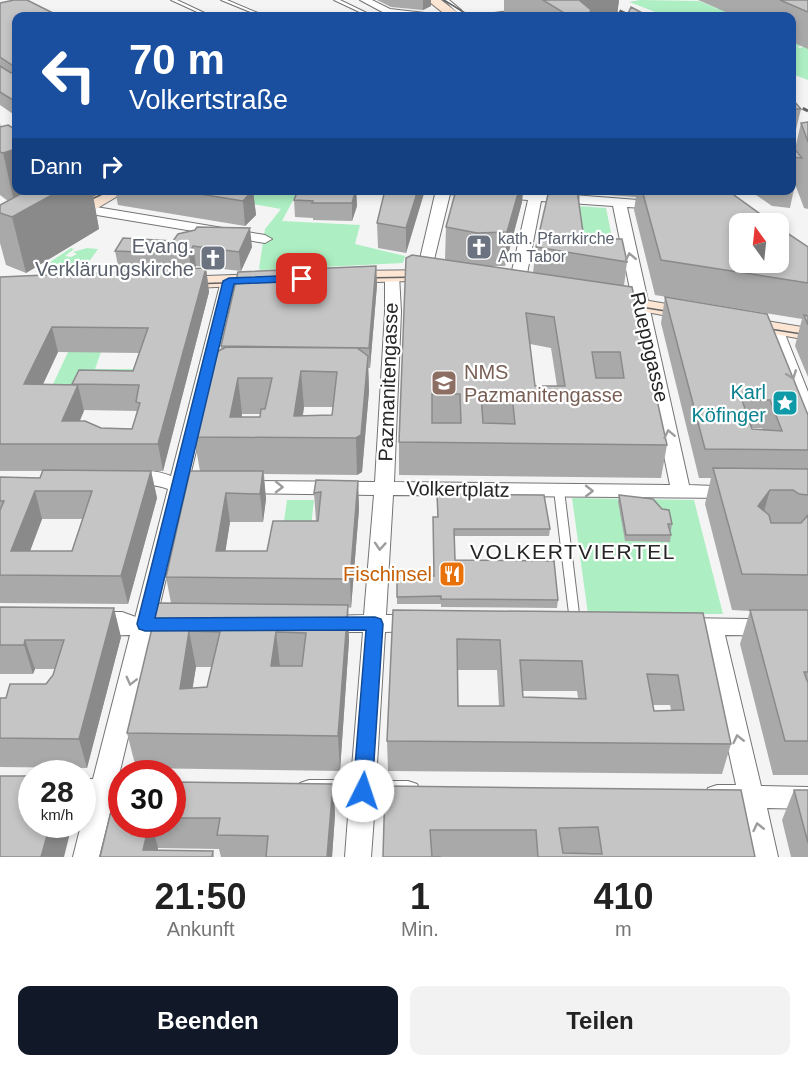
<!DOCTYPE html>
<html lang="de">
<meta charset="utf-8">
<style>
body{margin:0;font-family:Arial,sans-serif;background:#f2f2f2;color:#222;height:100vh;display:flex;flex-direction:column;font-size:22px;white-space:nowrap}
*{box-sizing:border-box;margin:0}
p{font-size:20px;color:#767676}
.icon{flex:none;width:33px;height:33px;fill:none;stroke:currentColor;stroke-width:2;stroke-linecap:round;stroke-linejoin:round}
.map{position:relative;height:857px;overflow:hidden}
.panel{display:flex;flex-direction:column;background:#fff;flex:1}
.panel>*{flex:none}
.top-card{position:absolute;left:12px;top:12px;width:784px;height:183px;border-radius:12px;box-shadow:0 3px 9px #0003;background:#1a4fa0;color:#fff;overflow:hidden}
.needle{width:39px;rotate:345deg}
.controls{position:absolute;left:729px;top:213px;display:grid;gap:12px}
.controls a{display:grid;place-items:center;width:60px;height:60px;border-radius:12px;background:#fff;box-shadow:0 3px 9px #0003;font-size:30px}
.speed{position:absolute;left:18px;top:760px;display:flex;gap:12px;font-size:30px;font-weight:700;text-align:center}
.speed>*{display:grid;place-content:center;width:78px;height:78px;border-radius:50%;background:#fff;box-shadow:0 3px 9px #0003;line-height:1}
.speed small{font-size:15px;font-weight:400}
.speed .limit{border:9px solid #d22;background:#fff;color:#111}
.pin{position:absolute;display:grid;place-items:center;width:51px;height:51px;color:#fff;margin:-26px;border-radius:12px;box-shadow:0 3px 9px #0006}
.me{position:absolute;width:66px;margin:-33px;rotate:4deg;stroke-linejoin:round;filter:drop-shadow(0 0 4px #0008)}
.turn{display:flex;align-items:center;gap:21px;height:126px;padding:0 18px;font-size:27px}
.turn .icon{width:78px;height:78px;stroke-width:2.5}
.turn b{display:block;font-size:42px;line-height:51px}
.then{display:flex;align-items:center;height:57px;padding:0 18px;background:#0003;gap:12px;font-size:22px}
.eta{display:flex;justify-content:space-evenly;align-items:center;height:102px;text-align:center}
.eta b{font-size:36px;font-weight:600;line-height:42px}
.button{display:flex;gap:12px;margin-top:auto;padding:12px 18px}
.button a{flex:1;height:69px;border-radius:12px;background:#111827;color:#fff;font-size:24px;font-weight:600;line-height:69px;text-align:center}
.button a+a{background:#f2f2f2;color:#222}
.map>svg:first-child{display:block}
.green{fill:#adefc2}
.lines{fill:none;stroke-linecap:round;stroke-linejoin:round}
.lane-casing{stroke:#737474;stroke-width:2}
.street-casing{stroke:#737474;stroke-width:2}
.secondary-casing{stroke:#737474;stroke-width:2}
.lane{fill:#fff;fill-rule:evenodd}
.street{fill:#fff;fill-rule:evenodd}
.secondary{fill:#fce5d3;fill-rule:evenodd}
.tram{stroke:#626263;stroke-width:1.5}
.rail{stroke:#626263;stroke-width:3;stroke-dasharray:6 6;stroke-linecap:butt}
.wall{fill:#a9a9aa;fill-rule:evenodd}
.shaded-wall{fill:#8a8a8b}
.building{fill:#c5c5c6;stroke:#8a8a8b;stroke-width:1.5;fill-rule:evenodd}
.oneway{stroke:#9d9d9d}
.route{fill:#1a73e8;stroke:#114b97;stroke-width:1.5}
.labels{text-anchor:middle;stroke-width:4.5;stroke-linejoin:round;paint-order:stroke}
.far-worship-label{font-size:16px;fill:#5b616d;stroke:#fff;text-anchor:start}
.worship-label{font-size:20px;fill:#5b616d;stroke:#fff;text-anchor:end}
.street-label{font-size:20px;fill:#262626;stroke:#fff}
.education-label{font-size:20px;fill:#785e54;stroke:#fff;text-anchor:start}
.culture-label{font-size:20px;fill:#0d838f;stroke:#fff;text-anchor:end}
.food-label{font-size:20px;fill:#c56008;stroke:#fff;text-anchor:end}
.neighbourhood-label{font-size:21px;letter-spacing:1.5px;fill:#262626;stroke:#fff}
</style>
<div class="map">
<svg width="808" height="857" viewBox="0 0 808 857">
<rect width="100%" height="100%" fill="#f4f4f5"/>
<!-- green -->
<path class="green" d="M640 0 699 1 716 8 714 9 748 2 735 16H666L629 2Z
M792 40 808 44 797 47 800 48 808 45V80L792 74Z
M248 191H298L282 221 360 225 355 244 405 256 403 263 262 270 259 269 265 229 281 209 241 202Z
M578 206 606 208 618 267 575 266Z
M71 248 74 249 65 256 71 257 77 254 73 252 87 248 98 249 83 270 35 272Z
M68 352H101L95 369H147L47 397Z
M572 498 694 500 723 614H588Z
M287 500H314L310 536 282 535Z"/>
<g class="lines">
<!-- lane casing -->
<g class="lane-casing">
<path id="lane" d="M171 0H177L211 16H206Z
M221 0H227L265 16H260Z
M334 0H340L373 16H368Z
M444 0H449L461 10 462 16H458L457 12Z
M559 487 564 490 580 622 579 625 575 626 571 625 570 622 554 490Z
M104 612H122L144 620 145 623 144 626 140 627 121 620 100 619 99 616 100 613Z"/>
</g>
<!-- street casing -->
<g class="street-casing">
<path id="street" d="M360 0H372L390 9 425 13 430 16 388 15Z
M528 9 531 10V14L489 16 494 13Z
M436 190H507L664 202 666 205 664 208 659 209 627 207 689 485 738 487 741 492 738 497 731 498 393 495 386 615H415L423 617 426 623 423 629 415 631 385 632 376 781H408L417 784 421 792 417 800 408 803H375L371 857H345L349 803 309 802 300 799 296 791 300 783 309 780H351L363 632H325L317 630 314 624 317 618 325 616 364 615 374 495 240 493 233 492 230 487 233 482 240 481 375 482 385 312V275L387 272H397L399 275 401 312 394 482 670 485 613 206 541 201 525 284 517 289 509 284 528 200 450 194 430 276 423 280 416 276Z
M72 203 265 235 272 239 265 243 67 210 65 207 67 204Z
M229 276 237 281 189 480 216 481 219 486 216 491 186 492 157 617 175 616 183 618 186 624 183 630 153 634 118 779H122V801H113L99 857H73L87 801H82V779H93L130 635 95 636 87 634 84 628 87 622 135 618 168 489C152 482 137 487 121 482L119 478 121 474C136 469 157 470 171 476L221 281Z
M777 329 785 334 808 392V420L802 419 799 415 769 334Z
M682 618 808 620V636L725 635 761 786 808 787V809L767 808 778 857H752L741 808 717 807 708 804 704 796 708 788 717 785H736L703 635 674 632 671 626 674 620Z"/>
</g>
<!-- secondary casing -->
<g class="secondary-casing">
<path id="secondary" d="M427 0H441L462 16H447Z
M106 190H128L74 222H60L58 218 60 214Z
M438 270 445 272 448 276 445 280 344 283 337 281 334 277 337 273 344 271Z
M267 274 274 276 277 280 274 284 176 289 169 287 166 283 169 279 176 277Z
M603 293 696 309 703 311 706 315 703 319 696 321 596 303 593 299 596 295Z
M742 317 808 328V340L735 327 731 323 735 319Z"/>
</g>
<!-- lane -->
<use href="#lane" class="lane"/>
<!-- street -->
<use href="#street" class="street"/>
<!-- secondary -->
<use href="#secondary" class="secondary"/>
<!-- tram -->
<path class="tram" d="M444 0 465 13 494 16
M487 16 519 12
M79 205 111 190
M360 278 423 277
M192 284 252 282
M622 304 678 313
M758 327 808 335"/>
<!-- rail -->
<path class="rail" d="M598 0 630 16
M792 103 808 111"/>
</g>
<!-- wall -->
<path class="wall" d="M377 0H431V6L423 10 391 7Z
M504 0H619L617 16H504Z
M698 0H808V49L792 42V16H735Z
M0 3 16 16V116L0 105Z
M792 99 801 109 792 146 795 149 801 123 808 122V209L804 208 795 184 790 208 772 206 749 190H792Z
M0 123 16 190H92L99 229 26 273 6 265 0 243V205L8 201 0 195Z
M115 190H253L256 215 245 226 118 205Z
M356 190 357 206 352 221 313 220V218L295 217 294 200Z
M425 190 406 253 378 248 377 223Z
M456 190H523L522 202 505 266H486L533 273 536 247 549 191 542 190H727L808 247V377L795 346 802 319 655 295 634 210 636 197 580 193 579 205 584 239 627 262 624 286 667 445 661 478 399 475V442L445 260 446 227ZM530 344 551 348 557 386H535Z
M123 238 252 247 241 271 196 266 194 269 206 268 209 292 163 471H151L157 498 128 604 0 603V477L40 478 43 471H0V277L135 271 119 270 115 251ZM58 352 139 353 133 371 72 385 43 384ZM83 410 137 411 132 429 101 428 79 421ZM42 519H83L72 551H30Z
M376 266 377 285 370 368H368L369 391 362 472 357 475 264 474 266 499 263 522H230L225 551H267L318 521H316L314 493 358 481 359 509 351 608 348 607 349 640 340 771 136 768 127 733 171 603 166 577 200 471 194 437 221 350V346ZM304 407H332V415H303ZM242 414H261L260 417H242ZM196 667H212L207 687 192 688Z
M665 297 808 415V775H773L740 644 750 611 732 610 705 504 711 478H699L661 323ZM752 428H762L763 430 752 429Z
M437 494 550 529 549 536H455V560L558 600 557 608 441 607V604H397V576H434L437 517Z
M619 495 672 524 671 531 670 530 671 535 670 542 625 541 618 502Z
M0 607 121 637 87 768 0 767V698H6L46 684 53 675 55 669H35L33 674H0Z
M393 610 703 613 731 744 722 774 388 771 387 741ZM457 670H497L499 706H458ZM523 691H577L578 698 523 697ZM653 705H670L671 710 654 711Z
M172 782 333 784 335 815 332 857H221L219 849 158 848V850L213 851 214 857H100L122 825H172Z
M385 786 755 857H383Z
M794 790H808V857H791L782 820Z"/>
<!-- shaded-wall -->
<path class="shaded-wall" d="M423 0H431V6L423 10Z
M574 0H619L617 16H573Z
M16 149V190H46L15 206 3 153Z
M61 190H92L99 229 26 273 12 217Z
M253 190 256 215 245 226 243 201Z
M356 190 357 206 352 221V203Z
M418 190H425L406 253V228Z
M519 190H523L522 202 505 266 507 232Z
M250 228 252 247 241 271 239 252Z
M193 246 196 266 192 274 189 254Z
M376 266 377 285 370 368 369 348Z
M206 268 209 292 163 471 158 444Z
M52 327 58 352 31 410 24 384Z
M368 356 369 391 362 472 357 475 356 438Z
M301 371 304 407 299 437 294 416Z
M238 378 242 414 238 437 230 417Z
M78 385 84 411 70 444 62 421Z
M151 471 157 498 128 604 121 576Z
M263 471 266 499 263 522 260 494Z
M358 481 359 509 351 608 350 579Z
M770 490 760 526 758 506Z
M35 491 42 519 21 575 11 551Z
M226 493 230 522 221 580 216 551Z
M348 605 349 640 340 771 338 736Z
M114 608 121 637 87 768 79 739Z
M189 631 196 667 187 724 180 689Z
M276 632 280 667 271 666Z
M25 640 35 669 33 674 24 645Z
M333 784 335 815 332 857H327Z
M50 825H72L64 857H41Z
M149 825H152L158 848 156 857 143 850Z"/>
<!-- building -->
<path class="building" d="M14 0H27L59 16H16V102L0 92V66L11 73 14 72 15 67 0 57V3Z
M543 0H579L591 10 588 16H569Z
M780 0H808V12Z
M631 7 648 16H627Z
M453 14 473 16H448Z
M792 99 801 109H792Z
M808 122V142L801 123Z
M8 125 16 130V149L3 153 0 152V127Z
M792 146 802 158 792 157Z
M28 190H61L12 217 0 213V205Z
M175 190H253L243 201Z
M298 190H356L352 203H312L313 201 294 200Z
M385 190H418L406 228 377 223Z
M456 190H519L507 232 477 233 446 227Z
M549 190H577L584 239H622L627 262 536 247Z
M642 190H727L774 224H740V262H778V227L808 247V283L661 260Z
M197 227 250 228 239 252 193 246 189 254 115 251 123 238 173 241 178 234 195 230Z
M412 255 632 287 667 445 399 442 406 258ZM526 313 554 317 565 386H535ZM592 352H620L624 378H596ZM432 394H460L461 423H432ZM481 394 512 395 515 424 483 423Z
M376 266 369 348 221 346 238 272Z
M206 268 158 444H0V277ZM52 327 148 328 133 371 79 370 72 384 139 385 136 402 140 403 132 429 101 428 85 421H62L78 385 24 384Z
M665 297 767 314 808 415V450L705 449ZM742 400H770L782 431 752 429Z
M804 315 808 316V325Z
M226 347 357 348 368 356 361 435 356 438 194 437 213 354ZM301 371 337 372 332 415 294 416ZM238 378H272L265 409H261L260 417H230Z
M713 468 808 469V495L799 494 793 490H770L758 506 769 515 771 523H801L808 515V575L742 574Z
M43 470 151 471 121 576 0 575V510L4 501H0V477L40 478ZM35 491H92L72 551H11Z
M190 471H263L260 494 226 493 216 551H267L273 521H318L321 492 314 493 316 480 358 481 350 579 166 577Z
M437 494 544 495 550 529H454L455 560 554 561 558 600 441 599V596L397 597V576H434L433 517H438Z
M619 495 653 499 662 509 669 510 672 524H668L671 535H626Z
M158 603 348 605 338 736 127 733ZM189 631 220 632 207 687 180 689ZM276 632 306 633 302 666H271Z
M0 607 114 608 79 739 0 738V698H6L10 684H46L53 675 64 640H25L24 645H0Z
M393 610 703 613 731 744 387 741ZM457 639 500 640 504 706H458ZM520 660 582 661 586 699 523 697ZM647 674 678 675 684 710 654 711Z
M750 610H808V672H804L808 683V741H785Z
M0 776H32V825H50L41 857H0Z
M118 782H122V825H149L143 850 213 851 212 857H100Z
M172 782 333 784 327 857H266L268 836 217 835 220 818H172Z
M385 786 741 790 755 857H538L536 830H430L432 857H441H383ZM598 827 602 854 563 853 559 828Z
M794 790H808V843Z"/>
<!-- one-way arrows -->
<defs><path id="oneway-chevron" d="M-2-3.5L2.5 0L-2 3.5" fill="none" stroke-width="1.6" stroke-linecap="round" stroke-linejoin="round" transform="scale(1.5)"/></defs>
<g class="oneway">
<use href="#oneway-chevron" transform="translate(630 257) rotate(-101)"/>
<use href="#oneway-chevron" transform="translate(792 375) rotate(69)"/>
<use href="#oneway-chevron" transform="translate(669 434) rotate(-102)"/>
<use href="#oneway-chevron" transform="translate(279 487) rotate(1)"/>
<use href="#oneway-chevron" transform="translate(589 491)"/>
<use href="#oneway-chevron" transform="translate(380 546) rotate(94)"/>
<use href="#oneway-chevron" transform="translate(131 681) rotate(104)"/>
<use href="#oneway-chevron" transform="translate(738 739) rotate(-103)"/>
<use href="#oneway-chevron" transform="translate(758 827) rotate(-103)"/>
</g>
<!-- route -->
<path class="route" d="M302 275 307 279 306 281 234 284 155 618 375 617 381 619 383 624 372 791 369 797 363 800 356 797 353 791 366 630 145 631 139 629 137 624 223 281 229 278Z"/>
<!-- icons -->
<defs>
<g id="church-square" transform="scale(1.35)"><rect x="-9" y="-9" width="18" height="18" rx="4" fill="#6b7280" stroke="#fff"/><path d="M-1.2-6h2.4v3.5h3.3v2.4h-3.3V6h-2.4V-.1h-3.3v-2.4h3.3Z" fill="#fff"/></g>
<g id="school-square" transform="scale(1.35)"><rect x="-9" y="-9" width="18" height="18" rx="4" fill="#8d6e63" stroke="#fff"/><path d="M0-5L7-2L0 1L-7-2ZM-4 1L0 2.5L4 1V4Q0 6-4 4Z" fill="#fff"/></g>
<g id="sight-square" transform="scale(1.35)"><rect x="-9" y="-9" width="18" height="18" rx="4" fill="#0f9aa8" stroke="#fff"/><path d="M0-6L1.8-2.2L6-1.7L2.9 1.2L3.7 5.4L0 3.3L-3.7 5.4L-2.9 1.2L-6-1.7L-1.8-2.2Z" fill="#fff"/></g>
<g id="restaurant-square" transform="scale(1.35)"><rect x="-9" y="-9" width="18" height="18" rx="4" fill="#e8710a" stroke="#fff"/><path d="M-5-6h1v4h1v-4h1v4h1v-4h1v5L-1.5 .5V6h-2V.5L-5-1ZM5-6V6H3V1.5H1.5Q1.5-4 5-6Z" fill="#fff"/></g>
</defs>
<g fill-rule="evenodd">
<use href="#church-square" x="479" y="247"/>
<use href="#church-square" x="213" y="258"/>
<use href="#school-square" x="444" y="383"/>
<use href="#sight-square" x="785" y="403"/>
<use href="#restaurant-square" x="452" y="574"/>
</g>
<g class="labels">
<!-- far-worship labels -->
<g class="far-worship-label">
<text x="498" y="244">kath. Pfarrkirche<tspan x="498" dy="18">Am Tabor</tspan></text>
</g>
<!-- worship labels -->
<g class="worship-label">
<text x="194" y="253">Evang.<tspan x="194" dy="23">Verklärungskirche</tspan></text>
</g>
<!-- street labels -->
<g class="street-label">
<text transform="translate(650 347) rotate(77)" y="7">Rueppgasse</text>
<text transform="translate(388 382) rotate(-88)" y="7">Pazmanitengasse</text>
<text transform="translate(458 489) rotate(1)" y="7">Volkertplatz</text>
</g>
<!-- education labels -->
<g class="education-label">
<text x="464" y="379">NMS<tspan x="464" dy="23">Pazmanitengasse</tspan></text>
</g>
<!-- culture labels -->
<g class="culture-label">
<text x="766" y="399">Karl<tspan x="766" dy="23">Köfinger</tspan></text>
</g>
<!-- food labels -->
<g class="food-label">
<text x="432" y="581">Fischinsel</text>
</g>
<!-- neighbourhood labels -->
<g class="neighbourhood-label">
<text x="573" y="559">VOLKERTVIERTEL</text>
</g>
</g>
</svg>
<div class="controls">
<a><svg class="needle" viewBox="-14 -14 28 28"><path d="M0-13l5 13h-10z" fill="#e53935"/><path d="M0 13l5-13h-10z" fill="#767676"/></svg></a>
</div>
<div class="speed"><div>28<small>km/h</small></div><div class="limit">30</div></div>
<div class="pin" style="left:302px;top:279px;background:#d93025"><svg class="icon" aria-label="arrive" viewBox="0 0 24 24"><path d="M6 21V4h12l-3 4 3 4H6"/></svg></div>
<svg class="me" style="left:363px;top:791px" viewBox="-20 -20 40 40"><circle r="19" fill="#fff"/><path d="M0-13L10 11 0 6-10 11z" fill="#1a73e8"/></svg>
<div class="top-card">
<div class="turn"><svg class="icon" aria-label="left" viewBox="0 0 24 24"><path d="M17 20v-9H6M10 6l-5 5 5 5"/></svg><div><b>70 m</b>Volkertstraße</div></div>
<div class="then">Dann<svg class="icon" aria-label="right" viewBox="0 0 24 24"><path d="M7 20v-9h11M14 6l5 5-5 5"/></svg></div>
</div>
</div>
<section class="panel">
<div class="eta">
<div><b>21:50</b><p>Ankunft</p></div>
<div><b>1</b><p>Min.</p></div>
<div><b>410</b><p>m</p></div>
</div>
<div class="button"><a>Beenden</a><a>Teilen</a></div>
</section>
